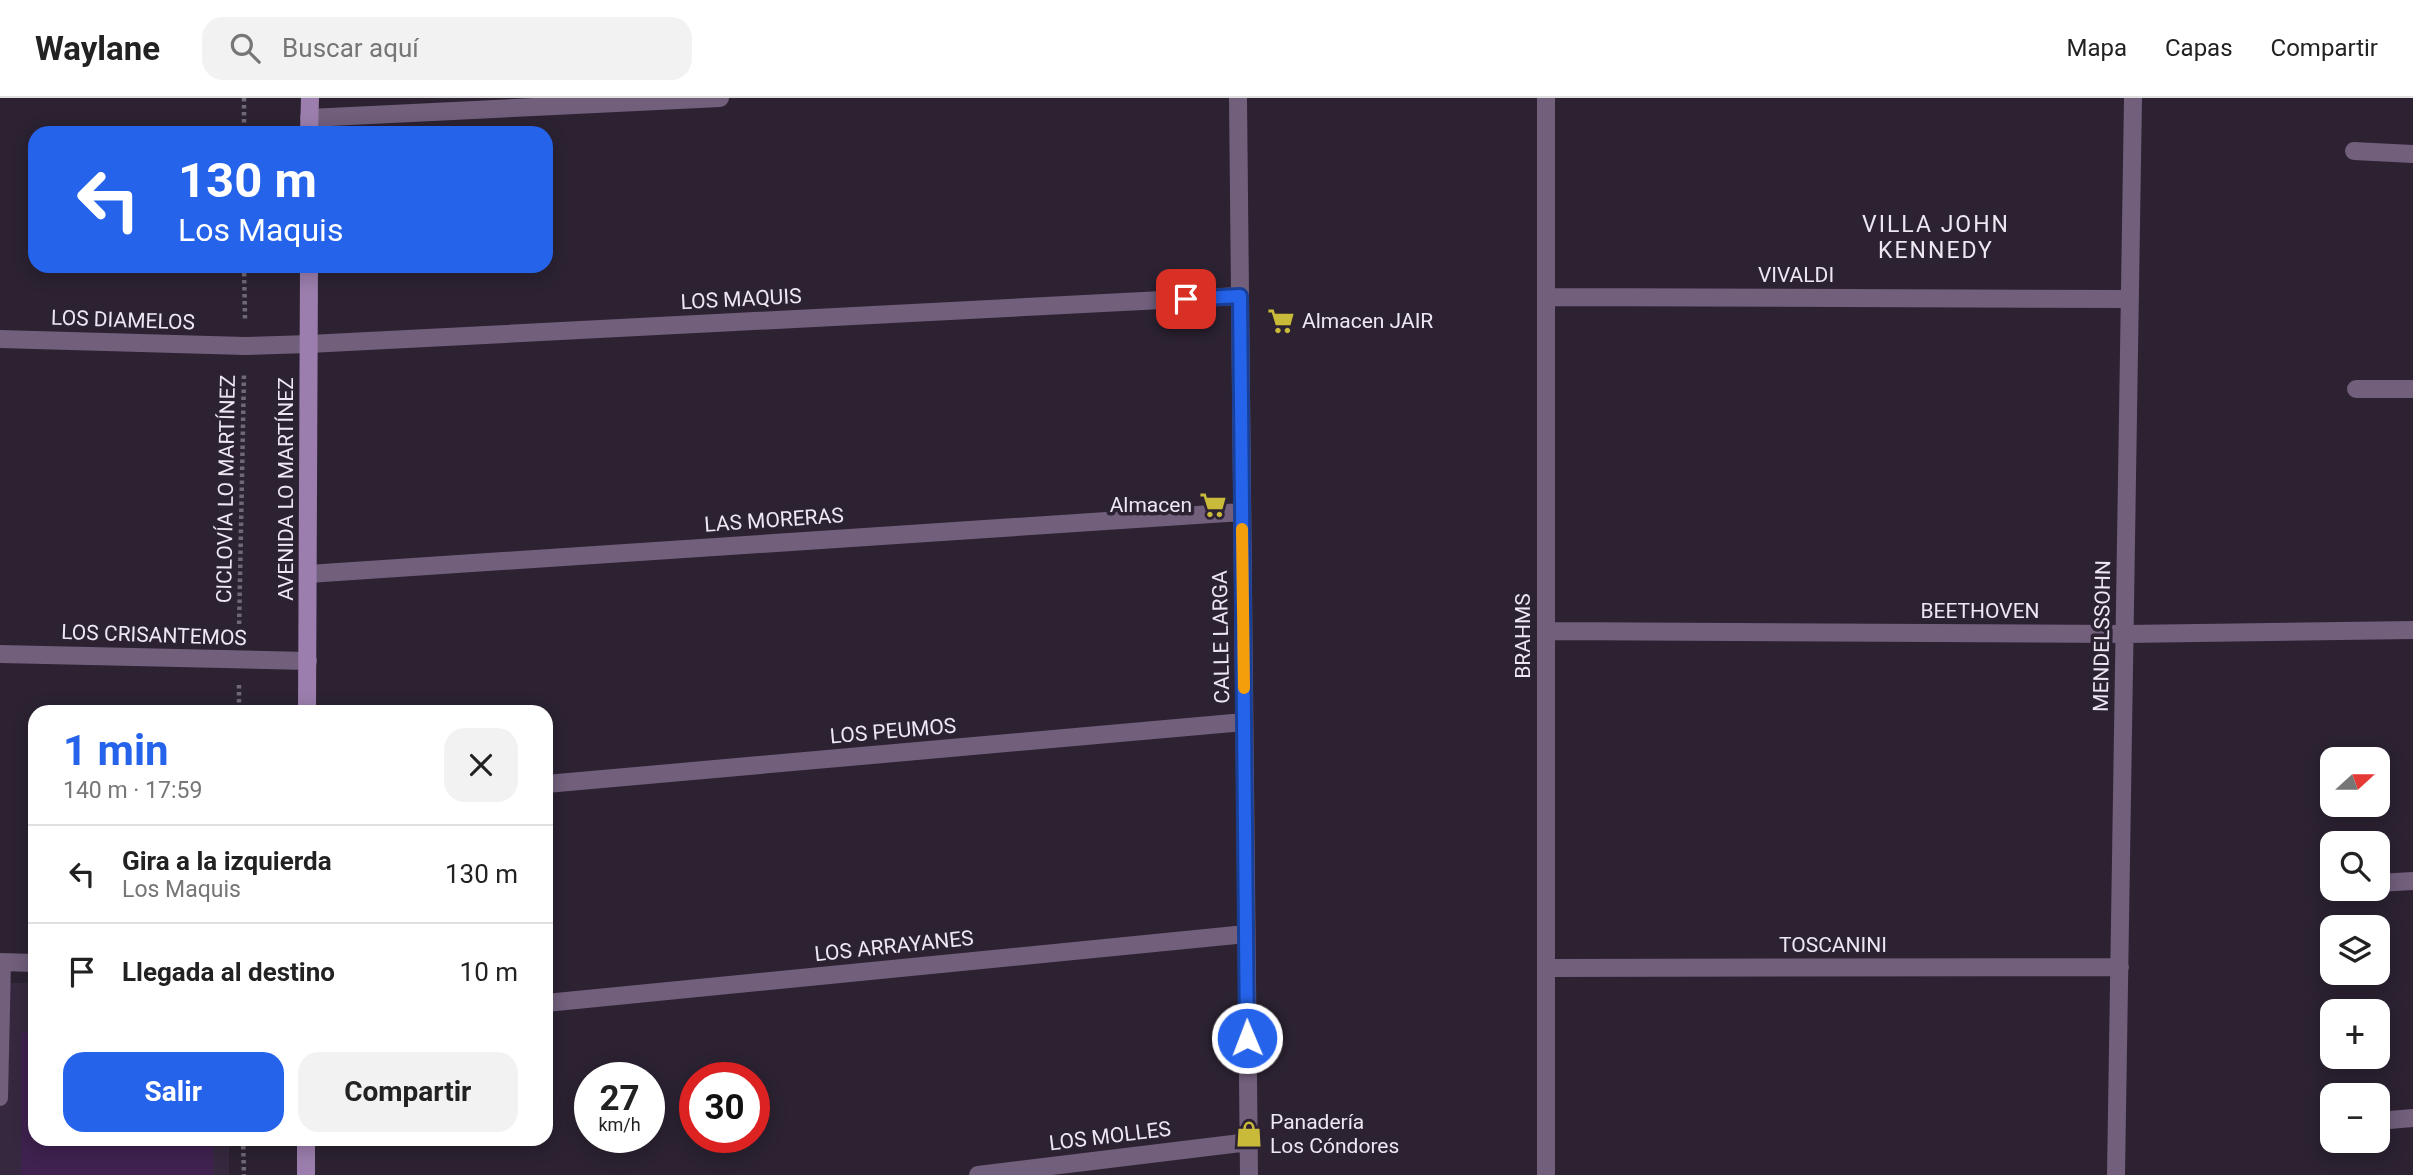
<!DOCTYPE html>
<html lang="es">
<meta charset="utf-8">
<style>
body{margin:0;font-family:Roboto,sans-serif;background:#f2f2f2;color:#222;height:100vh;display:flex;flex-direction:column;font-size:26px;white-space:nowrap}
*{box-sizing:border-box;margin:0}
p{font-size:23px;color:#767676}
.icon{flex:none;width:38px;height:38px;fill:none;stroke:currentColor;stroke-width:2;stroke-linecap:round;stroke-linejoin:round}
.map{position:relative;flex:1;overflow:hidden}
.sheet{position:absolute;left:28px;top:607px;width:525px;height:441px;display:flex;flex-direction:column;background:#fff;border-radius:21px;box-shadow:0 4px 18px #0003}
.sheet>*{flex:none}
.top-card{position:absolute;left:28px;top:28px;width:525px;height:147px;border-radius:21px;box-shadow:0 4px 18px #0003;background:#2563eb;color:#fff;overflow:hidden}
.needle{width:46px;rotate:69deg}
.tools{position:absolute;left:2320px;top:649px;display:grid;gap:14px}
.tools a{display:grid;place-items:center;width:70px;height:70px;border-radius:14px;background:#fff;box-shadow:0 4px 18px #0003;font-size:35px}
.speed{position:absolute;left:574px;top:964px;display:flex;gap:14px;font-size:35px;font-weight:700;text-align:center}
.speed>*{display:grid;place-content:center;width:91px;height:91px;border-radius:50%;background:#fff;box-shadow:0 4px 18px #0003;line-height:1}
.speed small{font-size:18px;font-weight:400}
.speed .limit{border:10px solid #d22;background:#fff;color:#111}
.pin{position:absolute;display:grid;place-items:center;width:60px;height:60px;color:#fff;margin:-30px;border-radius:14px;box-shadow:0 4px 10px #0006}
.me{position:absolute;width:77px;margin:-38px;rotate:359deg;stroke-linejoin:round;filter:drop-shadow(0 0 5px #0008)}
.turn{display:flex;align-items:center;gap:24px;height:147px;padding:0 35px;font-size:32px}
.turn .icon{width:91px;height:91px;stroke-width:2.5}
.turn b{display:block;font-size:49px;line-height:60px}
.round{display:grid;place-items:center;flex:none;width:74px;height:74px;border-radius:21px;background:#f2f2f2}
.head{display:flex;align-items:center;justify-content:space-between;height:119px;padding:0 35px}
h1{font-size:42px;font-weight:700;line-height:52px;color:#2563eb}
.button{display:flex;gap:14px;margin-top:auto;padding:14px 35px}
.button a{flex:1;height:80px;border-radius:21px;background:#2563eb;color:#fff;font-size:28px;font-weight:700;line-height:80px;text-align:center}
.button a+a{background:#f2f2f2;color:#222}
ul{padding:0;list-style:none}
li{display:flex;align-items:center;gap:21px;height:98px;padding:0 35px;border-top:2px solid #e0e0e0}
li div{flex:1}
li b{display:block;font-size:26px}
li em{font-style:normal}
header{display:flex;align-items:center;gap:42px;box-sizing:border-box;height:98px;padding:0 35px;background:#fff;border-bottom:2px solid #e0e0e0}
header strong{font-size:33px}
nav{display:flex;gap:38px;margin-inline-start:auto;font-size:24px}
.search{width:490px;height:63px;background:#f2f2f2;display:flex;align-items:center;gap:18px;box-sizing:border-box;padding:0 24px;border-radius:21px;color:#767676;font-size:26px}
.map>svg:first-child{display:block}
.built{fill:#36293f}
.green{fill:#3f224f}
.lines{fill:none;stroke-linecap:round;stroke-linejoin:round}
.path{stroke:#706876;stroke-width:4.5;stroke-dasharray:3.5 3.5;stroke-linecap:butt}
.lane{stroke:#715f7c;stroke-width:16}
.street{stroke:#715f7c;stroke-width:18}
.secondary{stroke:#9b7ead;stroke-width:18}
.route-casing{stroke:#184099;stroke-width:18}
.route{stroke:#2563eb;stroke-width:12}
.slow{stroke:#f59e0b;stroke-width:12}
.labels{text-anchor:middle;stroke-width:7;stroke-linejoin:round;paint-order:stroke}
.street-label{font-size:21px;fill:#ede7f1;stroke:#2c2232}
.poi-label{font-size:21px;fill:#ede7f1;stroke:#2c2232;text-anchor:start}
.neighbourhood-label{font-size:23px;letter-spacing:2px;fill:#ede7f1;stroke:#2c2232}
</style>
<header>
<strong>Waylane</strong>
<div class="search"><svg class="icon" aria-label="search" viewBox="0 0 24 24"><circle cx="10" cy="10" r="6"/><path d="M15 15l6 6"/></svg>Buscar aquí</div>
<nav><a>Mapa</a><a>Capas</a><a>Compartir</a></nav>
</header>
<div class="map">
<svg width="2413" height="1077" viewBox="0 0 2413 1077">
<rect width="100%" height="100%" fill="#2c2232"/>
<!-- built -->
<path class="built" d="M0 885H35V1041H229V1077H0Z"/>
<!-- green -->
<path class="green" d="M21 934H35V1041H213V1077H21Z"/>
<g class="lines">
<!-- path -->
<path class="path" d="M244 0V35
M244 168 245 221
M239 533 244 276
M239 587V614
M243 1041 244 1077"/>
<!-- lane -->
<path class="lane" d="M0 1000 3 864"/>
<!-- street -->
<path class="street" d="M1238 0 1249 1077
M309 20 720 0
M2354 53 2413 56
M1546 199 2130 201
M0 241 245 248 309 246 1240 198
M2356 291H2413
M308 476 1242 414
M1546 533 2125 536 2413 532
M0 556 308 563
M546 686 1244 624
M2378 785 2413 783
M0 864 35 865
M1546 870 2120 869
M546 905 1246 836
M2378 1023 2413 1020
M978 1077 1249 1044
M1546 1077V0
M2116 1077 2133 0"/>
<!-- secondary -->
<path class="secondary" d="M309 35 310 0
M307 614 309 168
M306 1077V1041"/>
</g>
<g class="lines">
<!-- route casing -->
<g class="route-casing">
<path id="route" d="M1186 201 1240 198 1247 940"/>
</g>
<!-- route -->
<use href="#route" class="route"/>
<!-- slow -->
<path class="slow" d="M1242 431 1244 590"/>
</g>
<!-- icons -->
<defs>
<g id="supermarket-bare" transform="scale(2.1)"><path d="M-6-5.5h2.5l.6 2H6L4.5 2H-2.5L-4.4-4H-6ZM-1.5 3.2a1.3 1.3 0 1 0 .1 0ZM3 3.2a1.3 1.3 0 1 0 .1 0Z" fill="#caba3a" stroke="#2c2232" stroke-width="2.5" paint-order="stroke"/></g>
<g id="shop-bare" transform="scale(2.1)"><path d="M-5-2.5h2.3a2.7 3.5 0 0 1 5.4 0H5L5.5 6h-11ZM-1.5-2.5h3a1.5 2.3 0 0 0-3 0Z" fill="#caba3a" stroke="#2c2232" stroke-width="2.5" paint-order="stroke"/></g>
</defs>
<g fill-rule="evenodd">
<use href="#supermarket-bare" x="1281" y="223"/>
<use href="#supermarket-bare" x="1213" y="407"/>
<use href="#shop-bare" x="1249" y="1036"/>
</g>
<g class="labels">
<!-- street labels -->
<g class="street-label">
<text x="1796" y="184">VIVALDI</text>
<text transform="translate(741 201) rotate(-3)" y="7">LOS MAQUIS</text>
<text transform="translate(123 222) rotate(2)" y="7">LOS DIAMELOS</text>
<text transform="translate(226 391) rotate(-89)" y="7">CICLOVÍA LO MARTÍNEZ</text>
<text transform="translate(286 391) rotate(-90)" y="7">AVENIDA LO MARTÍNEZ</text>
<text transform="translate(774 422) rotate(-4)" y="7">LAS MORERAS</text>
<text x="1980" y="520">BEETHOVEN</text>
<text transform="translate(154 537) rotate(2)" y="7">LOS CRISANTEMOS</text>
<text transform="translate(1523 538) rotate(-90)" y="7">BRAHMS</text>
<text transform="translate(2102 538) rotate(-89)" y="7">MENDELSSOHN</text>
<text transform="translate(1221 539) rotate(-91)" y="7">CALLE LARGA</text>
<text transform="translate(893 633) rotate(-5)" y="7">LOS PEUMOS</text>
<text x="1833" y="854">TOSCANINI</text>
<text transform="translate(894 848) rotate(-6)" y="7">LOS ARRAYANES</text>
<text transform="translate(1110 1038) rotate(-7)" y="7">LOS MOLLES</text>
</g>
<!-- poi labels -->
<g class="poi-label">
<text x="1302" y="230">Almacen JAIR</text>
<text x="1192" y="414" text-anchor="end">Almacen</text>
<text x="1270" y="1031">Panadería<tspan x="1270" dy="24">Los Cóndores</tspan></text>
</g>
<!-- neighbourhood labels -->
<g class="neighbourhood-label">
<text x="1936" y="134">VILLA JOHN<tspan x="1936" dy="26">KENNEDY</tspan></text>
</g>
</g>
</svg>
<div class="tools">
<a><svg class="needle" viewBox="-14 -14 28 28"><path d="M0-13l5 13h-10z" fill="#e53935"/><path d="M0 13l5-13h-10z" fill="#767676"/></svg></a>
<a><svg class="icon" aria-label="search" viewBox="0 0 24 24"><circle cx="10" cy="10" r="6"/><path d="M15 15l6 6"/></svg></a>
<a><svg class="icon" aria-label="layers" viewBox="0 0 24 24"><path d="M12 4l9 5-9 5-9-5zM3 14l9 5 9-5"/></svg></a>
<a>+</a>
<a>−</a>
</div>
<div class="speed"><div>27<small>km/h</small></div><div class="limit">30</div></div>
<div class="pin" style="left:1186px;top:201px;background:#d93025"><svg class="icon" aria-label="arrive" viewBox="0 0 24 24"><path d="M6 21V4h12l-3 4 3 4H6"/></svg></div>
<svg class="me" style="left:1247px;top:940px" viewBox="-20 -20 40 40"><circle r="17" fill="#2563eb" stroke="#fff" stroke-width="3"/><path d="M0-11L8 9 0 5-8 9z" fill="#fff"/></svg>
<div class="top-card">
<div class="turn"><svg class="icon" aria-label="left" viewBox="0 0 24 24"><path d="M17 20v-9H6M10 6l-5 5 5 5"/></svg><div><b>130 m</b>Los Maquis</div></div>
</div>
<section class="sheet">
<div class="head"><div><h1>1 min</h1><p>140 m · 17:59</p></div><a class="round"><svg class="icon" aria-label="close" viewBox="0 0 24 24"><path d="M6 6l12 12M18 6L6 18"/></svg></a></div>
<ul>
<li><svg class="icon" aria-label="left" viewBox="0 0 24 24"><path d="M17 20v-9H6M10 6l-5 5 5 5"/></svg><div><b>Gira a la izquierda</b><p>Los Maquis</p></div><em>130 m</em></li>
<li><svg class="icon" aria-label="arrive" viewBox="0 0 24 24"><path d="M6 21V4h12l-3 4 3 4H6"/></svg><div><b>Llegada al destino</b></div><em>10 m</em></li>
</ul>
<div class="button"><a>Salir</a><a>Compartir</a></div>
</section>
</div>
